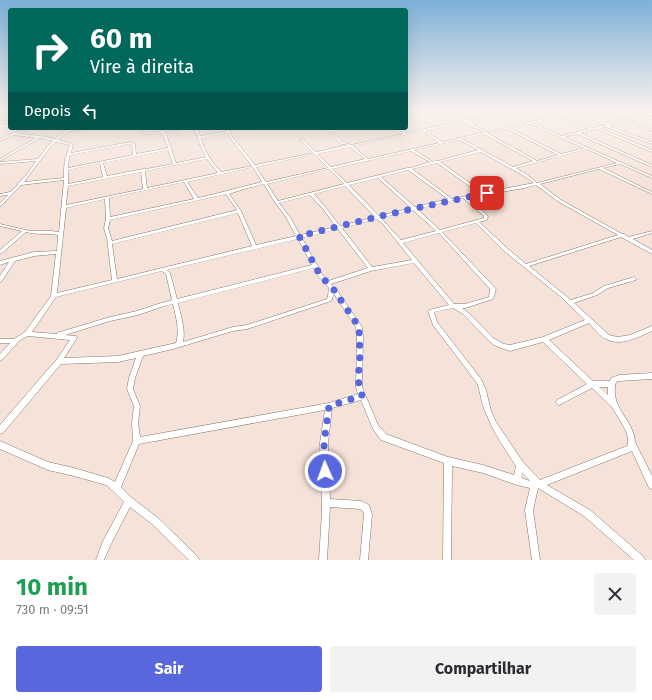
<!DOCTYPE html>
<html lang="pt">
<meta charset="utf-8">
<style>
body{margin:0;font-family:"Fira Sans",sans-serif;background:#f2f2f3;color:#2b2b33;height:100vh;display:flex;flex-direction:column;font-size:15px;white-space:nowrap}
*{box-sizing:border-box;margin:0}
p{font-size:13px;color:#7c7c81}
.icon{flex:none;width:22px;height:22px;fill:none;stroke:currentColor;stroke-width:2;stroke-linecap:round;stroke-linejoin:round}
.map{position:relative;height:560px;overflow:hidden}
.side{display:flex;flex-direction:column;background:#fff;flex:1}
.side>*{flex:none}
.guide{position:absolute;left:8px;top:8px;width:400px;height:122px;border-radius:4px;box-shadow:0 4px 16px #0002;background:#00695c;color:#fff;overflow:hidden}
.pin{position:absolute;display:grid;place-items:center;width:34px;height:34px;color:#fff;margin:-17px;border-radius:8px;box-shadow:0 2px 6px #0006}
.me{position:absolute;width:44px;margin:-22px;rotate:358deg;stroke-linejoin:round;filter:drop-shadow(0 0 3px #0008)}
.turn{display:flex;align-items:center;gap:14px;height:84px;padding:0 16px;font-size:18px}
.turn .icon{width:52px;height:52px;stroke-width:2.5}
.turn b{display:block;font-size:28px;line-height:34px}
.then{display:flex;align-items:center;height:38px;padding:0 16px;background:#0003;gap:8px;font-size:15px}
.round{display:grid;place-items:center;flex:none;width:42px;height:42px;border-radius:4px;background:#f2f2f3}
.summary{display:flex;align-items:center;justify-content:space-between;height:68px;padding:0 16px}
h1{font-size:24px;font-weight:700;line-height:30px;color:#1e9e55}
.primary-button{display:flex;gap:8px;margin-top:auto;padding:8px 16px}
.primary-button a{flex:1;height:46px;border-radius:4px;background:#5967de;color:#fff;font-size:16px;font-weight:700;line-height:46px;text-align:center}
.primary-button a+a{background:#f2f2f3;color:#2b2b33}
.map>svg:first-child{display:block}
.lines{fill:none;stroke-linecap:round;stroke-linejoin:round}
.street-casing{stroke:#87766d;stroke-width:1}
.secondary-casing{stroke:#87766d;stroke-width:1}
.street{fill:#fff;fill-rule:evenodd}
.secondary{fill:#eddbc2;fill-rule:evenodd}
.route{stroke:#5967de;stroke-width:7;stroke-dasharray:0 12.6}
</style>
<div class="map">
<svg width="652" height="560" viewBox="0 0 652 560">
<rect width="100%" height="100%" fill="#f5e2d8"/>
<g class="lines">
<!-- street casing -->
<g class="street-casing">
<path id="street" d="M500 110H503L507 112 519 110V111L509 113 530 122 557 116 544 110H547L592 128 607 125 571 111V110H574L610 124 623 120 596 111V110H599L626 120 652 113V115L629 121 652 129V131L626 121 609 126 652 142V144L606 127 600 128 652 150V152L597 129 580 133 652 165V167L577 134 564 137 652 176V178L620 164 603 168 652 192V194L599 169 540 184 561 200 622 234H625V235L629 237 652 231V233L633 239 652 250V254L621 237 529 266 571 300 593 293 604 286 634 277 636 279V280L608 288 597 295 574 303 609 335 613 336 618 337 630 335 652 326V331C638 337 620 347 606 339 599 336 594 328 589 323L549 340 593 381H610L611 378 619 375 652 373V379L619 381 616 382C609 408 634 419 635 442L652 476V489L649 488 632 451 547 485 590 510 644 557 645 560H634L584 516 538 488 533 510 540 560H532L525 510 530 488 517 485 483 473 452 466 451 560H443L444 463 381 440 373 429 361 400 332 408 328 443 330 499 361 501 369 505 372 514 368 560H360L364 514 363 511 360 509 330 507 327 560H319L322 512 320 443 325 410 139 444 121 487 132 498 158 518 198 557 199 560H189L152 524 130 507 110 546 104 560H96L103 541 124 502 113 491 106 485 74 476 48 470 0 449V441L48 462 74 468 108 478 115 482 133 441 132 423 134 406 127 389 129 378 136 358 118 362 61 364 3 433 0 434V425L57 359 70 340 28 336 19 341 2 360 0 361V354L10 343H0V339H14L25 332 51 296 56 254 34 256 15 261 2 281 0 282V276L9 262 0 265V261L34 252 57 251 58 235C48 233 37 235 26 232L2 253 0 254V250L22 231 0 226V224L30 231H51L59 232 64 180 21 185 1 206H0V203L8 195 0 196V194L10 192 18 185V183C25 178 31 169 36 161L0 164V162L38 159 49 144 53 141 40 138 0 161V159L36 138 14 135 0 141V139L25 128H28L17 133 47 137 55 139 67 129 69 128H72V129L95 128 94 129 69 131 58 140 73 144 71 153 130 142 135 144 136 154 168 148 163 135 162 134V133C152 134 142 136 135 128 139 128 140 131 144 132 150 133 156 132 162 131L161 128H163L165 133 195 128 199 132 200 136 227 131 226 128H228L233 138 255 165 313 153 301 141V139H302L316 152 348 145 341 144 325 128H328L343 142 351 145 403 134 397 128H400L406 133 504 112ZM506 113 527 123 487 132 471 123 469 121ZM560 117 589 129 562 136 533 123ZM466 122 469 125 484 132 460 138 457 137V139L442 142 425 131ZM530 124 584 148 561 154 510 128ZM507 129 558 155 537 161 487 133ZM194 130 196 133 200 145 206 157 176 163 166 134ZM422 131 439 143 368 159 353 146ZM228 133 231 139 252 166 221 172C212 162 204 151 201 138ZM484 134 533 161 513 167 462 139ZM459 140 478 150 438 161 435 160 433 162 414 150ZM56 142 70 145 67 153 66 154 67 155 65 159 64 169V178L24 182 51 146ZM130 144 132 145 133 155 68 168 69 159 70 155ZM350 147 365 159 331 167 317 154ZM587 149 617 163 537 183 526 174 516 168ZM168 150 173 164 146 169 145 168 143 169 107 176 103 163ZM411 151 430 162 410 168 407 167V168L347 183 332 169ZM481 152 524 176 534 183 487 192 477 188 440 162ZM314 154 328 168 266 182 256 167ZM207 159 218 173 147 188 145 172V171ZM100 163 103 177 68 184V170ZM437 163 475 190 482 193 452 199 412 169ZM253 167 262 182C241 187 220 193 198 198L187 182ZM329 169 344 184 278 201 267 184ZM408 170 448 199 415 207 381 177ZM141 172 143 189 66 205 68 186ZM378 178 411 208 379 216 349 185ZM184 182 194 199 110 217 109 198ZM264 184 272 198 286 217 296 236 256 245 241 211 229 194 244 189ZM536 185 559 202 618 235 526 264 508 249 479 222 487 220 488 216 467 198 524 188ZM345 186 375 217 340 226 326 208 314 194ZM226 194 237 210 112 241 108 228 110 220ZM310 195 324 210 336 227 300 235 290 217 279 203ZM463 198 484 216V218L440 230 417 209ZM105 199 106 219 104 228 107 238 112 280 57 293 66 208ZM413 210 436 231 401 240 381 218ZM238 213 252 246 117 279 112 244ZM377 219 383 224 412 260 372 267 342 228ZM476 223 504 251 560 296 585 320 543 337 510 345 504 344 493 338 472 316 462 308H465L493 299 496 289 442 232ZM338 229 368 268 328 281 322 274 302 238ZM439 233 490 289 489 297 465 304H454L403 243ZM298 239 312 265 177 299 170 273 167 270ZM414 263 449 305 429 310 428 311 433 325 477 383C481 393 481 404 486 413 493 432 505 449 516 466L514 475 483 465 448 457 386 434 378 425 362 387 363 338 362 327 336 289 331 284 371 271ZM314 268 318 276 329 288 328 296 327 299 247 325 233 327 183 342C186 329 180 314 178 303ZM162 271 166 274 172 300 158 304 137 311 110 317 60 332H58L57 334 32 332 56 297ZM334 294 356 327 357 338 356 387 358 394 329 403 140 437 138 423 140 406 133 389 135 378 143 356 173 349 233 331 247 329 331 301ZM173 304C176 317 180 331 176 343L118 356 64 358 77 338 76 336 65 335 110 321 138 315 161 307ZM453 308 463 314 468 319 489 341 494 345 501 348 510 351 543 342 587 384 557 400 556 402 557 404 559 405 561 404 592 388 612 407 626 431 628 438V445L627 446 540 480 523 462 496 422 491 411 486 390 481 379 437 322 434 312ZM599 387H608V395ZM522 473 530 481 521 478Z
M10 111V113L0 114V112Z
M0 121 10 122V124L0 123Z"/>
</g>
<!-- secondary casing -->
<g class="secondary-casing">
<path id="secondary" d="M625 110H630L652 117V119Z"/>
</g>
<!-- street -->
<use href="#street" class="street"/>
<!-- secondary -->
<use href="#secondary" class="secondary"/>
</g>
<!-- sky -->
<linearGradient id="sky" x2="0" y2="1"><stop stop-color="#7eb1d8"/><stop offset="0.59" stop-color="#faf2ed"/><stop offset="1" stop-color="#faf2ed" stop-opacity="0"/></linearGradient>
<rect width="652" height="188" fill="url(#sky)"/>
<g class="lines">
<!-- route -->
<path class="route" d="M325 471 324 443 329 406 362 396 358 380 360 356 359 327 334 290 320 275 299 236 398 212 487 193"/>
</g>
</svg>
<div class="pin" style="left:487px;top:193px;background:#d93025"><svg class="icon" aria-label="arrive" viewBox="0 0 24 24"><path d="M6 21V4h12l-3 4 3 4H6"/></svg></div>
<svg class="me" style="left:325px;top:471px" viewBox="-20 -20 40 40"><circle r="17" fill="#5967de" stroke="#fff" stroke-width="3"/><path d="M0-11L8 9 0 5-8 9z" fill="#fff"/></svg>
<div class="guide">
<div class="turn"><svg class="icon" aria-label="right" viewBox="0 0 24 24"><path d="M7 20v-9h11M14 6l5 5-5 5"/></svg><div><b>60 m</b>Vire à direita</div></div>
<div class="then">Depois<svg class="icon" aria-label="left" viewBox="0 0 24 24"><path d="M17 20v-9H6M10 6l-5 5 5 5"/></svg></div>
</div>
</div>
<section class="side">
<div class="summary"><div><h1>10 min</h1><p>730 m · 09:51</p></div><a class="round"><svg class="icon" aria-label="close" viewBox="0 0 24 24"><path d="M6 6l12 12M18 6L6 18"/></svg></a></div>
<div class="primary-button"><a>Sair</a><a>Compartilhar</a></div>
</section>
